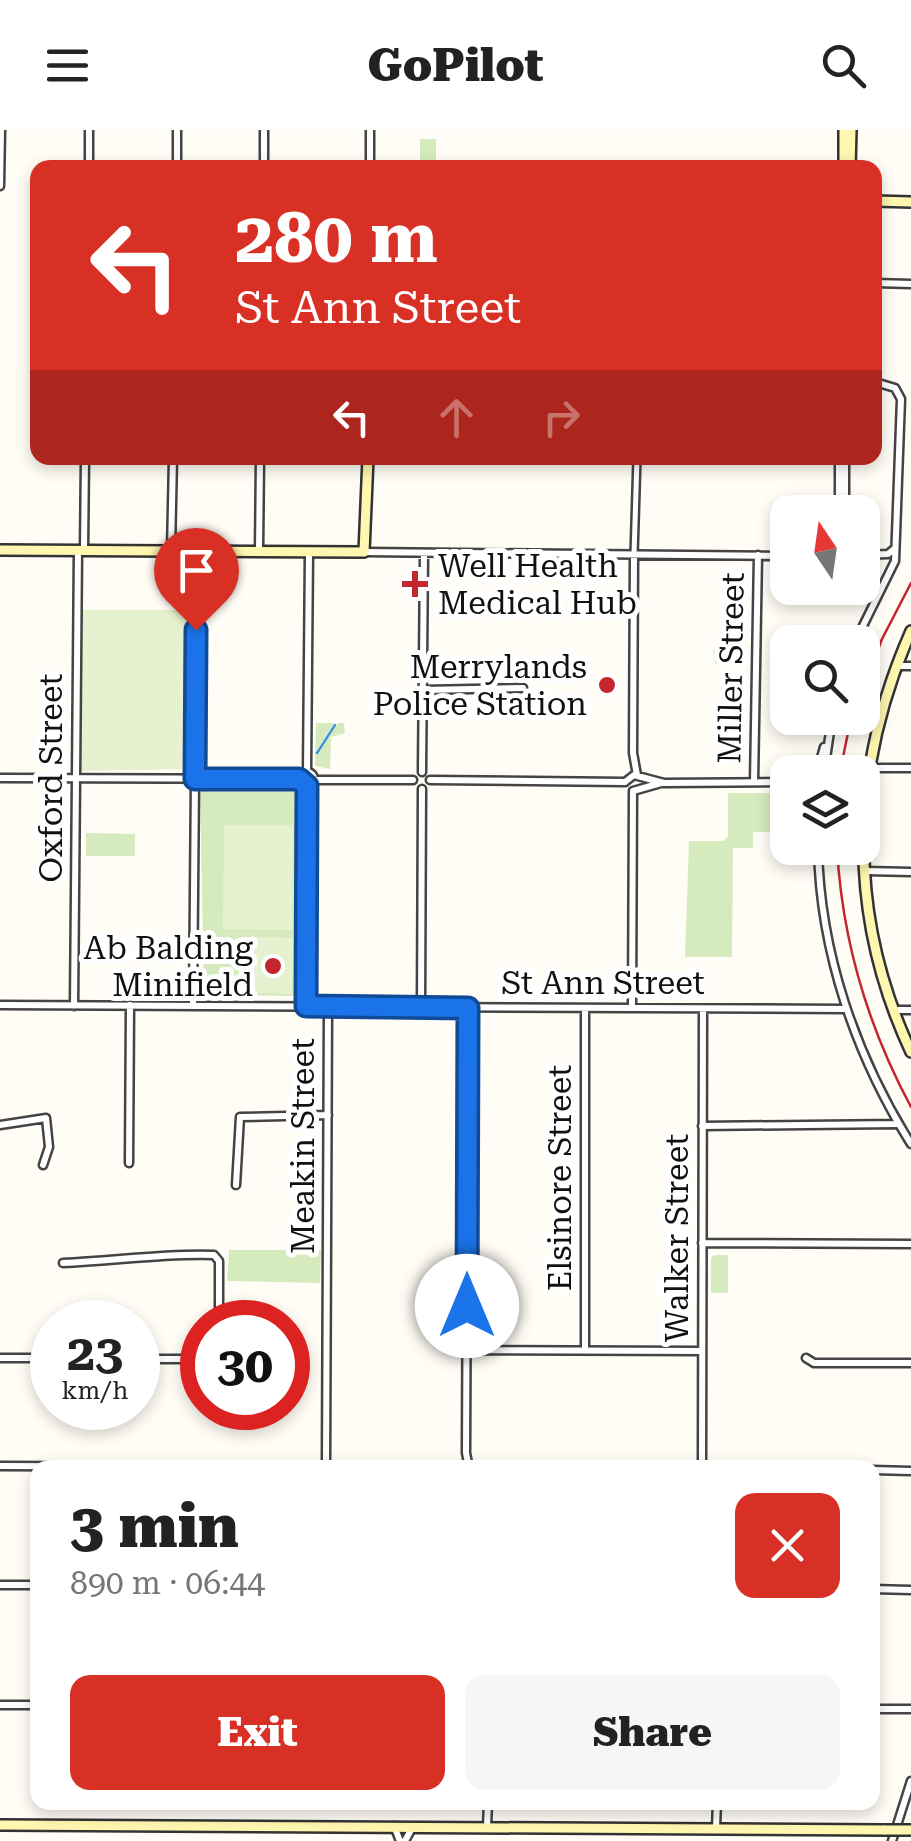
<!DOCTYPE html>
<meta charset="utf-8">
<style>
body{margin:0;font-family:"Roboto Serif",serif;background:#f6f6f6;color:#222;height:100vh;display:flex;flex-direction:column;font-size:38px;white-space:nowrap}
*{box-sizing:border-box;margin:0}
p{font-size:32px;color:#767676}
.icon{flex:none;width:55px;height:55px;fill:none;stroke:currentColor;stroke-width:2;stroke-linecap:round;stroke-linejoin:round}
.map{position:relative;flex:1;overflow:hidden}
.side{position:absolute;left:30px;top:1330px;width:850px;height:350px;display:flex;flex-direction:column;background:#fff;border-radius:20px;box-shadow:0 5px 15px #0003}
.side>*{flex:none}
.guide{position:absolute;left:30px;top:30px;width:852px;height:305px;border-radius:20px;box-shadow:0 5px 15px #0003;background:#d93025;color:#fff;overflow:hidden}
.needle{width:65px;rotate:347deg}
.fabs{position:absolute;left:770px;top:365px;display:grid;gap:20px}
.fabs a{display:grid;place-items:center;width:110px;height:110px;border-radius:20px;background:#fff;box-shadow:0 5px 15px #0003;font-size:50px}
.speed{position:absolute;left:30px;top:1170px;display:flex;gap:20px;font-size:50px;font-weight:700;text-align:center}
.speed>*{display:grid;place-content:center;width:130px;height:130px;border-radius:50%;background:#fff;box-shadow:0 5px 15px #0003;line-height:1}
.speed small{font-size:25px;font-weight:400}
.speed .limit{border:15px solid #d22;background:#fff;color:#111}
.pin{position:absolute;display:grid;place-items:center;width:85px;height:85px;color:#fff;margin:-102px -42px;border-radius:50% 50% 50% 0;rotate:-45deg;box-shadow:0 0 10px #0007}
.pin .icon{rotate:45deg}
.me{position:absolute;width:110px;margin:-55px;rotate:0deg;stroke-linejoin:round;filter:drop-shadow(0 0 8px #0008)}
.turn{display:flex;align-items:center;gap:35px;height:210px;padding:0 40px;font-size:45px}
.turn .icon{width:130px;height:130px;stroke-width:2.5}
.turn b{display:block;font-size:70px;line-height:85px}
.lanes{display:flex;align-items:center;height:95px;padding:0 40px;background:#0003;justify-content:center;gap:50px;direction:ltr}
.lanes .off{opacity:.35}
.round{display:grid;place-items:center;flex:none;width:105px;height:105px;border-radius:20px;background:#f6f6f6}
.head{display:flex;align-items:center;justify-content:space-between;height:170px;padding:0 40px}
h1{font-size:60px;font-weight:800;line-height:75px}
.cta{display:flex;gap:20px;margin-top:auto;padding:20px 40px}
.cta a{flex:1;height:115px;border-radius:20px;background:#d93025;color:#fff;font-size:40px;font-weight:800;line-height:115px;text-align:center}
.cta a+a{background:#f6f6f6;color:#222}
header{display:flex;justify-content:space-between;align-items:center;height:130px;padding:0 40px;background:#fff;font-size:45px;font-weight:800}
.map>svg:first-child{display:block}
.green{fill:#d5ebbd}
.pitch{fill:#e6f2cf}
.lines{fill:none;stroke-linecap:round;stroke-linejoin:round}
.stream{stroke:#3f96cf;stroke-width:2.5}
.pedestrian-casing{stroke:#444;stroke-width:10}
.minor-casing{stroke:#444;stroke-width:11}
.secondary-casing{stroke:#333;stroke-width:14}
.pedestrian{stroke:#fff;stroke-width:5}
.minor{stroke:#fff;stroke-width:6}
.secondary{stroke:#fff6b0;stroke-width:9}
.rail{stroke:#c4262e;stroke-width:2.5}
.secondary-bridge-casing{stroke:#333;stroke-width:14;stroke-linecap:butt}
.secondary-bridge{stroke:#fff6b0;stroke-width:9}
.route-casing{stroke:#114b97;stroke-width:25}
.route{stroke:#1a73e8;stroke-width:18}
.poi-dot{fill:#c4262e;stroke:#fff;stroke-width:4}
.labels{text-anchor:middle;stroke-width:10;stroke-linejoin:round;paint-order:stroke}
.poi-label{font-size:32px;fill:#111;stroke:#fff;text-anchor:end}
.street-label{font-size:32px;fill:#111;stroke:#fff}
</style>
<header><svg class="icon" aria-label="menu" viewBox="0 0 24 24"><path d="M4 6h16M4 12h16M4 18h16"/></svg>GoPilot<svg class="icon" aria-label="search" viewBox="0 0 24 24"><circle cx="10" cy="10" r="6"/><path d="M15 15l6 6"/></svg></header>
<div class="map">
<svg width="911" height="1711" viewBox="0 0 911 1711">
<rect width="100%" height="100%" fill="#fffdf5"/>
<!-- green -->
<path class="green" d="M420 9H436V37H420Z
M713 520H746V532L715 533Z
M316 593H334L316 621 319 623 338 593H344L345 603 331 607 330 639 315 636Z
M300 658 298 866 204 865 200 661H290Z
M728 663H773V702H753V718H733L732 827H685L689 711H723L728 706Z
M86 703 135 704V726H86Z
M229 1120H321L320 1153 227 1151Z
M714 1125H728V1163H711V1128Z"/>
<!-- pitch -->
<path class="pitch" d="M78 480H189L188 639 81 641Z
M224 695H293L292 800 223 799Z
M255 807 293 808 292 864 254 863Z"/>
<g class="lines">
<!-- stream -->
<path class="stream" d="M317 623 335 595"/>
<!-- pedestrian casing -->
<g class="pedestrian-casing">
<path id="pedestrian" d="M634 425 637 328"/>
</g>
<!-- minor casing -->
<g class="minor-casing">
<path id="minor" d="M89 38V0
M177 38V0
M264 38V0
M370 38V0
M0 56 1 0
M875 153 911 154
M845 328V382
M839 382V328
M84 420 85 328
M171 421 173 328
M259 421 260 328
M364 422 788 426
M634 425 633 623 637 645
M862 425 888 424 894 419
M855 512 895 431 901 269 895 258 875 252
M897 536H911
M423 560 523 558
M869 638H911
M300 649a7 7 0 1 1 14 0a7 7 0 1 1-14 0Z
M307 642 309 422
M422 642 424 423
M817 642 824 617
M824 642 832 588
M0 648 299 649
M314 650H413
M430 650 625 652
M625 652 634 645 664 653 788 652
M754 652 758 425
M633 661 661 653
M818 718C820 823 856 926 911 1014
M866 741 911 742
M0 875 846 879
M74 876 78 420
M193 876 197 421
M306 876 307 657
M421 877 422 659
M468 878 466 1323 469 1338
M632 878 633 661
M894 880H911
M0 995 46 988 49 1017 43 1035
M702 996 897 994
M129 1033 130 875
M236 1055 240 987 328 985
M702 1113 911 1114
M63 1133C114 1131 164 1123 214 1125L219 1131V1192
M585 1218V878
M467 1220 702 1221
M0 1228H52
M806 1228 814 1233H911
M138 1229H202
M0 1336 468 1338
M326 1336 328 877
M702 1338 703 879
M872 1340 911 1341
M0 1455H38
M872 1459 911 1460
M0 1575H38
M872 1579H911
M394 1696 400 1711
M487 1697 488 1672
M716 1698 717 1672
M405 1711 412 1698
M892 1711 911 1651"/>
</g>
<!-- secondary casing -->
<g class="secondary-casing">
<path id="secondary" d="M844 38V0
M850 38 851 0
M875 71 911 72
M0 420 364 422 368 328
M911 501C850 639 846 783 911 922
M0 1695 885 1700"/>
</g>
<!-- pedestrian -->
<use href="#pedestrian" class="pedestrian"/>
<!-- minor -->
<use href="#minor" class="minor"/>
<!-- secondary -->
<use href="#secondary" class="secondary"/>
<!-- rail -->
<path class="rail" d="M862 562 882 509 911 453
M840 642 851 588
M837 718C842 810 867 895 911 977"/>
<!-- secondary-bridge casing -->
<g class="secondary-bridge-casing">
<path id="secondary-bridge" d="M885 1700H911"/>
</g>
<!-- secondary-bridge -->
<use href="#secondary-bridge" class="secondary-bridge"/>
</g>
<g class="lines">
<!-- route casing -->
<g class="route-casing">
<path id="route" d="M196 500 195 649H299L307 656 306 876 468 878 467 1176"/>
</g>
<!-- route -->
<use href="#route" class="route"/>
</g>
<!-- markers -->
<g class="poi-dot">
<path d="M410 439h10v10h10v10h-10v10h-10v-10h-10v-10h10z"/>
<circle cx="607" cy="555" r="10"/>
<circle cx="273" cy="836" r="10"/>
</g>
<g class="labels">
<!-- poi labels -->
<g class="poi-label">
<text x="438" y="447" text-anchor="start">Well Health<tspan x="438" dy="37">Medical Hub</tspan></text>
<text x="587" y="548">Merrylands<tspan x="587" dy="37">Police Station</tspan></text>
<text x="253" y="829">Ab Balding<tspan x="253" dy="37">Minifield</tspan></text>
</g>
<!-- street labels -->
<g class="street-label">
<text transform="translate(731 538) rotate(-89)" y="11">Miller Street</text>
<text transform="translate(51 648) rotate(-90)" y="11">Oxford Street</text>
<text x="603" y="864">St Ann Street</text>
<text transform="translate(303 1016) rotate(-90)" y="11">Meakin Street</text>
<text transform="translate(560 1048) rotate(-90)" y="11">Elsinore Street</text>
<text transform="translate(677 1108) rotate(-90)" y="11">Walker Street</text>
</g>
</g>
</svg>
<div class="fabs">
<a><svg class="needle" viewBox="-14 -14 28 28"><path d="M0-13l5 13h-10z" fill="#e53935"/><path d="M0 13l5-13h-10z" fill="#767676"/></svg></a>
<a><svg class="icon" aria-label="search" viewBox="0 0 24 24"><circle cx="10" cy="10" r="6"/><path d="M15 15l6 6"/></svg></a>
<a><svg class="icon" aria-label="layers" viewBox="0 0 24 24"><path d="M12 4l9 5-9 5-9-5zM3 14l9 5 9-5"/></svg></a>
</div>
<div class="speed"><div>23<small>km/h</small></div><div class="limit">30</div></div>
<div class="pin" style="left:196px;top:500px;background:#d93025"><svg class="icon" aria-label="arrive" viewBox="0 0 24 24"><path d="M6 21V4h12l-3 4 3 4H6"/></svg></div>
<svg class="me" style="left:467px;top:1176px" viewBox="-20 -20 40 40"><circle r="19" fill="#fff"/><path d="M0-13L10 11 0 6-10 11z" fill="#1a73e8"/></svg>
<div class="guide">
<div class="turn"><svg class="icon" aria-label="left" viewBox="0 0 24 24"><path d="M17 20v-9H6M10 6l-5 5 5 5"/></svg><div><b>280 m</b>St Ann Street</div></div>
<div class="lanes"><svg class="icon" aria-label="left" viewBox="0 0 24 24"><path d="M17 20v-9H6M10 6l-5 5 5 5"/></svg><svg class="icon off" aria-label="ahead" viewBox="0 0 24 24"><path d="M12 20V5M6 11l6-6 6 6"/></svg><svg class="icon off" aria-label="right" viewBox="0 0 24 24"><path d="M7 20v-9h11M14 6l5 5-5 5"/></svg></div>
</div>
<section class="side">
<div class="head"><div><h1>3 min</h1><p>890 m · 06:44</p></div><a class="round" style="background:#d93025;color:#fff"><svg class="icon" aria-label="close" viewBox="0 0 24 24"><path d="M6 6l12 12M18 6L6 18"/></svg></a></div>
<div class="cta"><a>Exit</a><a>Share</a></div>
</section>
</div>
